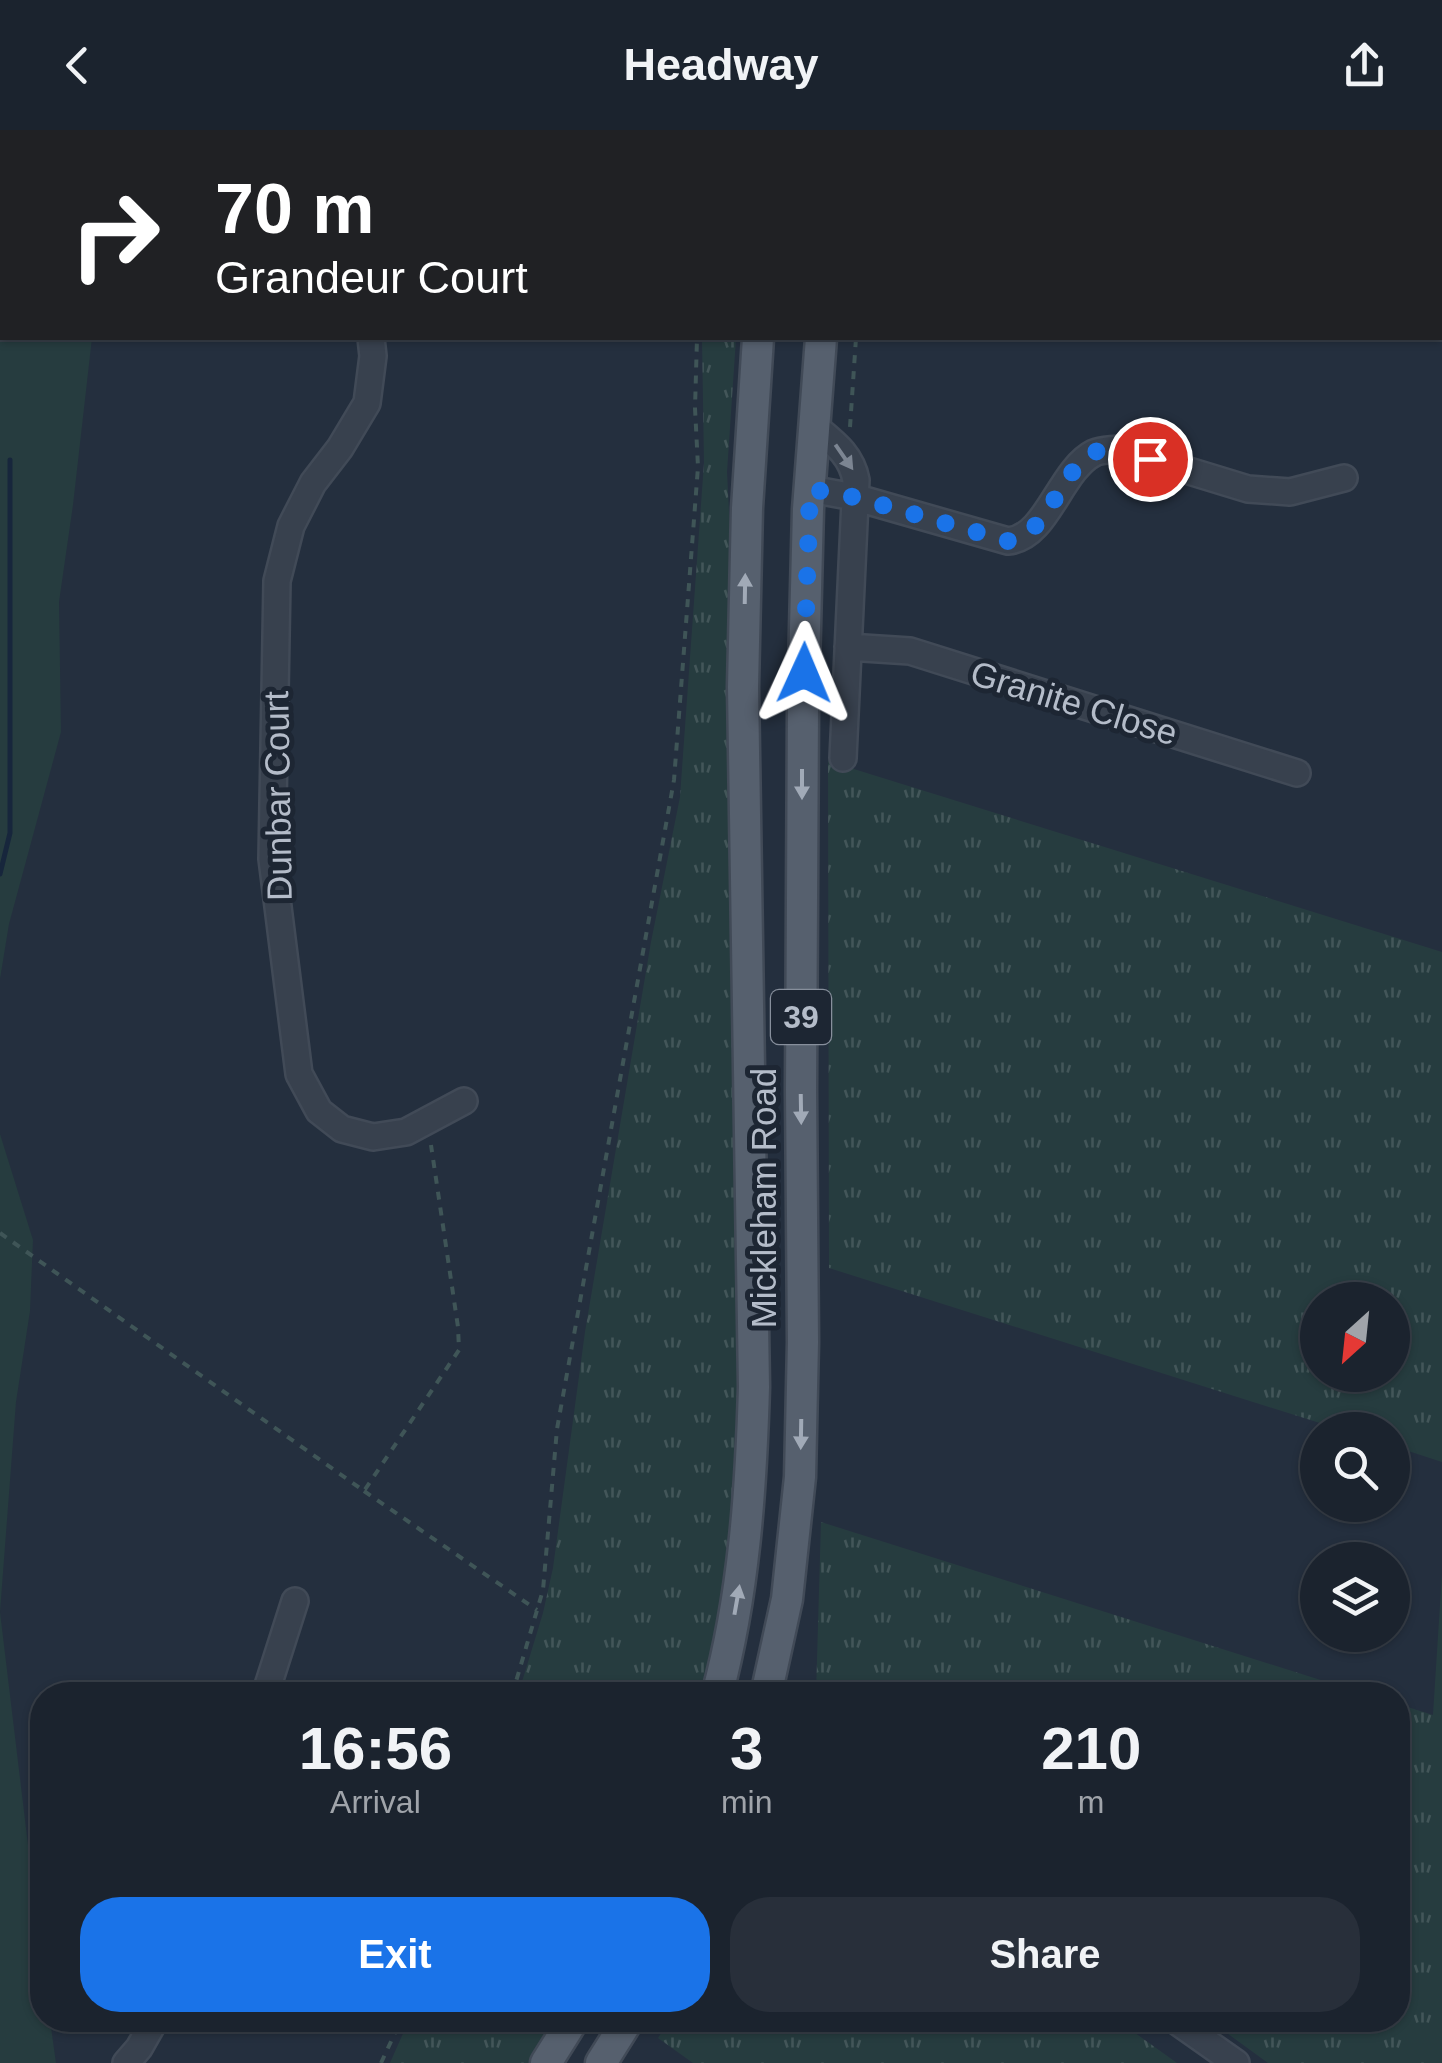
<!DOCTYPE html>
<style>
body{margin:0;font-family:Helvetica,sans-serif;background:#282f3a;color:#f1f3f6;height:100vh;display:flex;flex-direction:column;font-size:38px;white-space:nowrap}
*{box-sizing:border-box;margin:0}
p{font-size:32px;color:#a0a4aa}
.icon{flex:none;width:55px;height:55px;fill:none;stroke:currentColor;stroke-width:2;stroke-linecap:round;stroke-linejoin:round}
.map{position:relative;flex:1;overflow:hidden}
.panel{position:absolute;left:30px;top:1552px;width:1380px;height:350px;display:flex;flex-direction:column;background:#1b232e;border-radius:40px;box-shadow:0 2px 8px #0004,0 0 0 2px #39404a}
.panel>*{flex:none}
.banner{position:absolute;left:0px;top:0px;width:1442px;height:210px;box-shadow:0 2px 8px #0004,0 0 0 2px #39404a;background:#202124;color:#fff;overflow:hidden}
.needle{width:65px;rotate:207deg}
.tools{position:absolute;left:1300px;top:1152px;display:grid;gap:20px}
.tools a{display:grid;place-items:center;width:110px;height:110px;border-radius:50%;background:#1b232e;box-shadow:0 2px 8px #0004,0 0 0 2px #39404a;font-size:50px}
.pin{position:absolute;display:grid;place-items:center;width:85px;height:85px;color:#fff;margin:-42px;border:5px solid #fff;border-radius:50%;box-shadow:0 2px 10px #0007}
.me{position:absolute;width:110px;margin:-55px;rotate:1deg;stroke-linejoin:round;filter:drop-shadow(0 0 8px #0008)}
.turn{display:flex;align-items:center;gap:35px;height:210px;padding:0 50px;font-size:45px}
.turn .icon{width:130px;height:130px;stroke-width:2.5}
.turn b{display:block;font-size:70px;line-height:85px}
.eta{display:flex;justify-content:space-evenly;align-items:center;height:170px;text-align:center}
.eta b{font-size:60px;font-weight:800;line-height:70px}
.action{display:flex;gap:20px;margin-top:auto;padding:20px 50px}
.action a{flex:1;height:115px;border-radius:40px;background:#1a73e8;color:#fff;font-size:40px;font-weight:800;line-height:115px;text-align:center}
.action a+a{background:#282f3a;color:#f1f3f6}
header{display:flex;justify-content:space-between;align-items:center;height:130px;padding:0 50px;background:#1b232e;font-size:45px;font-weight:800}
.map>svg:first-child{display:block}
.grass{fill:url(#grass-tufts);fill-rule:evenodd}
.park{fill:#263c3f}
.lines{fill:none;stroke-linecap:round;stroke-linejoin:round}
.stream{stroke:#17263c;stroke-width:5}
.minor-casing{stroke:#414a57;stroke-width:30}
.major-casing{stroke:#414a57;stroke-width:35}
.path{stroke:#3f5557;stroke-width:4;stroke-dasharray:8 8;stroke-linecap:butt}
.minor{stroke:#38414e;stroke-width:25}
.major{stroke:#56606e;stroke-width:30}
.oneway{fill:#7c8592}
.oneway2{fill:#a1aab7}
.route{stroke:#1a73e8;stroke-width:18;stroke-dasharray:0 32.4}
.labels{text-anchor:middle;stroke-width:10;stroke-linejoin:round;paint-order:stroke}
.shield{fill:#1d2633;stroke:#878f9c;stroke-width:2.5}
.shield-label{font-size:32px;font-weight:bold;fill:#b4bcc9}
.street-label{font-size:35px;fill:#b4bcc9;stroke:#1d2633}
</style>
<header><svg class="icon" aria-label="back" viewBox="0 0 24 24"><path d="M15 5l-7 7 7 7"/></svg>Headway<svg class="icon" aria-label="share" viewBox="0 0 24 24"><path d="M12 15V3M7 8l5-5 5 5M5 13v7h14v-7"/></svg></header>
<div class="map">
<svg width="1442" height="1933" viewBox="0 0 1442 1933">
<defs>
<pattern id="grass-tufts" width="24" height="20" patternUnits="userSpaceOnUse" patternTransform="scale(2.5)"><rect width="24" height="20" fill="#263c3f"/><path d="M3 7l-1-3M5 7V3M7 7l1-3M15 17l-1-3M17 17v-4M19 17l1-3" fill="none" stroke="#435659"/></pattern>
</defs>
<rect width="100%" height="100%" fill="#242f3e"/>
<!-- grass -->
<path class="grass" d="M702 208H736L727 342 730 401 740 1170V1334L731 1428 704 1565H518L543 1483 553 1438 585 1202 651 812 680 667 704 333Z
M828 631 1442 822V1332L1393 1316 1392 1300H1342L829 1138ZM1318 1170H1392V1245H1318Z
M821 1392 1368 1565H816Z
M1442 1444V1933H1268L1209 1890H1398V1574L1433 1585Z
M409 1890H557L530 1933H390Z
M670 1890H1117L1177 1933H693L658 1908Z"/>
<!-- park -->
<path class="park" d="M0 0H80V2H2V87H0Z
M0 195H2V208H92L73 375 59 472 61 602 9 794 0 849Z
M0 1004 33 1110 30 1181 16 1272 0 1482 42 1831V1890H50L56 1933H0Z"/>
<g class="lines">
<!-- stream -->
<path class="stream" d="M0 744 10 703V330"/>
<!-- minor casing -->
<g class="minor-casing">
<path id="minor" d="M997 0 1001 2
M1054 0 1058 2
M1169 0V2
M1216 0 1224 2
M357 2V0
M1026 2 1030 0
M1440 111 1442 113
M0 131 2 130
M0 169 2 168
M371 208 373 226 367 273 340 318 313 353 291 396 277 451 272 729 299 944 319 981 342 999 373 1007 406 1002 464 971
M814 296C833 312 851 324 856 350L843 628
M810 359 854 367 1008 411C1047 408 1060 340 1094 323 1101 320 1110 320 1117 319L1248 359 1290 362 1344 348
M848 517 910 521 1297 643
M265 1565 295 1471
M1175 1890 1236 1933
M126 1933 139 1918 155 1890"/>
</g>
<!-- major casing -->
<g class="major-casing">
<path id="major" d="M775 2V0
M830 2V0
M717 1565C744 1464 751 1361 754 1257L743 557 747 378 758 208
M766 1565 787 1469 800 1347 803 1212 801 960 803 578 808 379 821 208
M546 1933 573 1890
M601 1933 628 1890"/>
</g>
<!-- path -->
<path class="path" d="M35 0 36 2
M850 297 856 208
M0 1103 364 1361 459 1220 458 1197 431 1015
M364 1361 537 1480
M512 1565 543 1460 557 1299 674 650 698 337 695 278 697 208
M381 1933 401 1890"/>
<!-- minor -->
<use href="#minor" class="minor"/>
<!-- major -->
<use href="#major" class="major"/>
</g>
<!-- one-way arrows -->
<defs><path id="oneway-solid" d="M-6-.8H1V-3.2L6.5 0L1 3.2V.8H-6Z" transform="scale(2.5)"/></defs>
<use class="oneway" href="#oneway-solid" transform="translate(844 327) rotate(55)"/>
<g class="oneway2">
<use href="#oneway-solid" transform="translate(745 459) rotate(-89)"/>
<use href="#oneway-solid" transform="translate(802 654) rotate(90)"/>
<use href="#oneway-solid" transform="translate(801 979) rotate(89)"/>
<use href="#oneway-solid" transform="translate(801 1304) rotate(91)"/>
<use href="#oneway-solid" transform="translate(737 1470) rotate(-80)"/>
</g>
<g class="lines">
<!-- route -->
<path class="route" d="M804 543 810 359 854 367 1008 411C1047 408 1062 336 1095 322 1112 315 1134 324 1150 329"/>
</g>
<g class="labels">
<!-- shield labels -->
<rect class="shield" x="771" y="860" width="60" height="54" rx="8"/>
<g class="shield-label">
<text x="801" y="898">39</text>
</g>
<!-- street labels -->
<g class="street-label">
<text transform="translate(1074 573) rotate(17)" y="12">Granite Close</text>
<text transform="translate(278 666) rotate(-91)" y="12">Dunbar Court</text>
<text transform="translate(764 1068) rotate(-90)" y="12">Mickleham Road</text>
</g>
</g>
</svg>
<div class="tools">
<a><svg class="needle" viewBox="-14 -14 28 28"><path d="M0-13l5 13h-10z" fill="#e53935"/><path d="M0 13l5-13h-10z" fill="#a0a4aa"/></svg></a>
<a><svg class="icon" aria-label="search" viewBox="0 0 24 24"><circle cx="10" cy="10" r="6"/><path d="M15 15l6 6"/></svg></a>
<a><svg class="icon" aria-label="layers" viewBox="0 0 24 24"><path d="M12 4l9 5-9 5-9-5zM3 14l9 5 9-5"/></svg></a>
</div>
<div class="pin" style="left:1150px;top:329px;background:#d93025"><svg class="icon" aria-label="arrive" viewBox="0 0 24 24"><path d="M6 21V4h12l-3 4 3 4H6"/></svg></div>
<svg class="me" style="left:804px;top:543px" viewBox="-20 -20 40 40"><path d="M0-17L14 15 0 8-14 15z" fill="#1a73e8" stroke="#fff" stroke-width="4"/></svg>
<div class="banner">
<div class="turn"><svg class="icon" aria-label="right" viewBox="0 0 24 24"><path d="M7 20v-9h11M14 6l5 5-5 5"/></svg><div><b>70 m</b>Grandeur Court</div></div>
</div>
<section class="panel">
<div class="eta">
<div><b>16:56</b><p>Arrival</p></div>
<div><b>3</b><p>min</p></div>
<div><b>210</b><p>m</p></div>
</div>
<div class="action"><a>Exit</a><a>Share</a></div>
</section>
</div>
